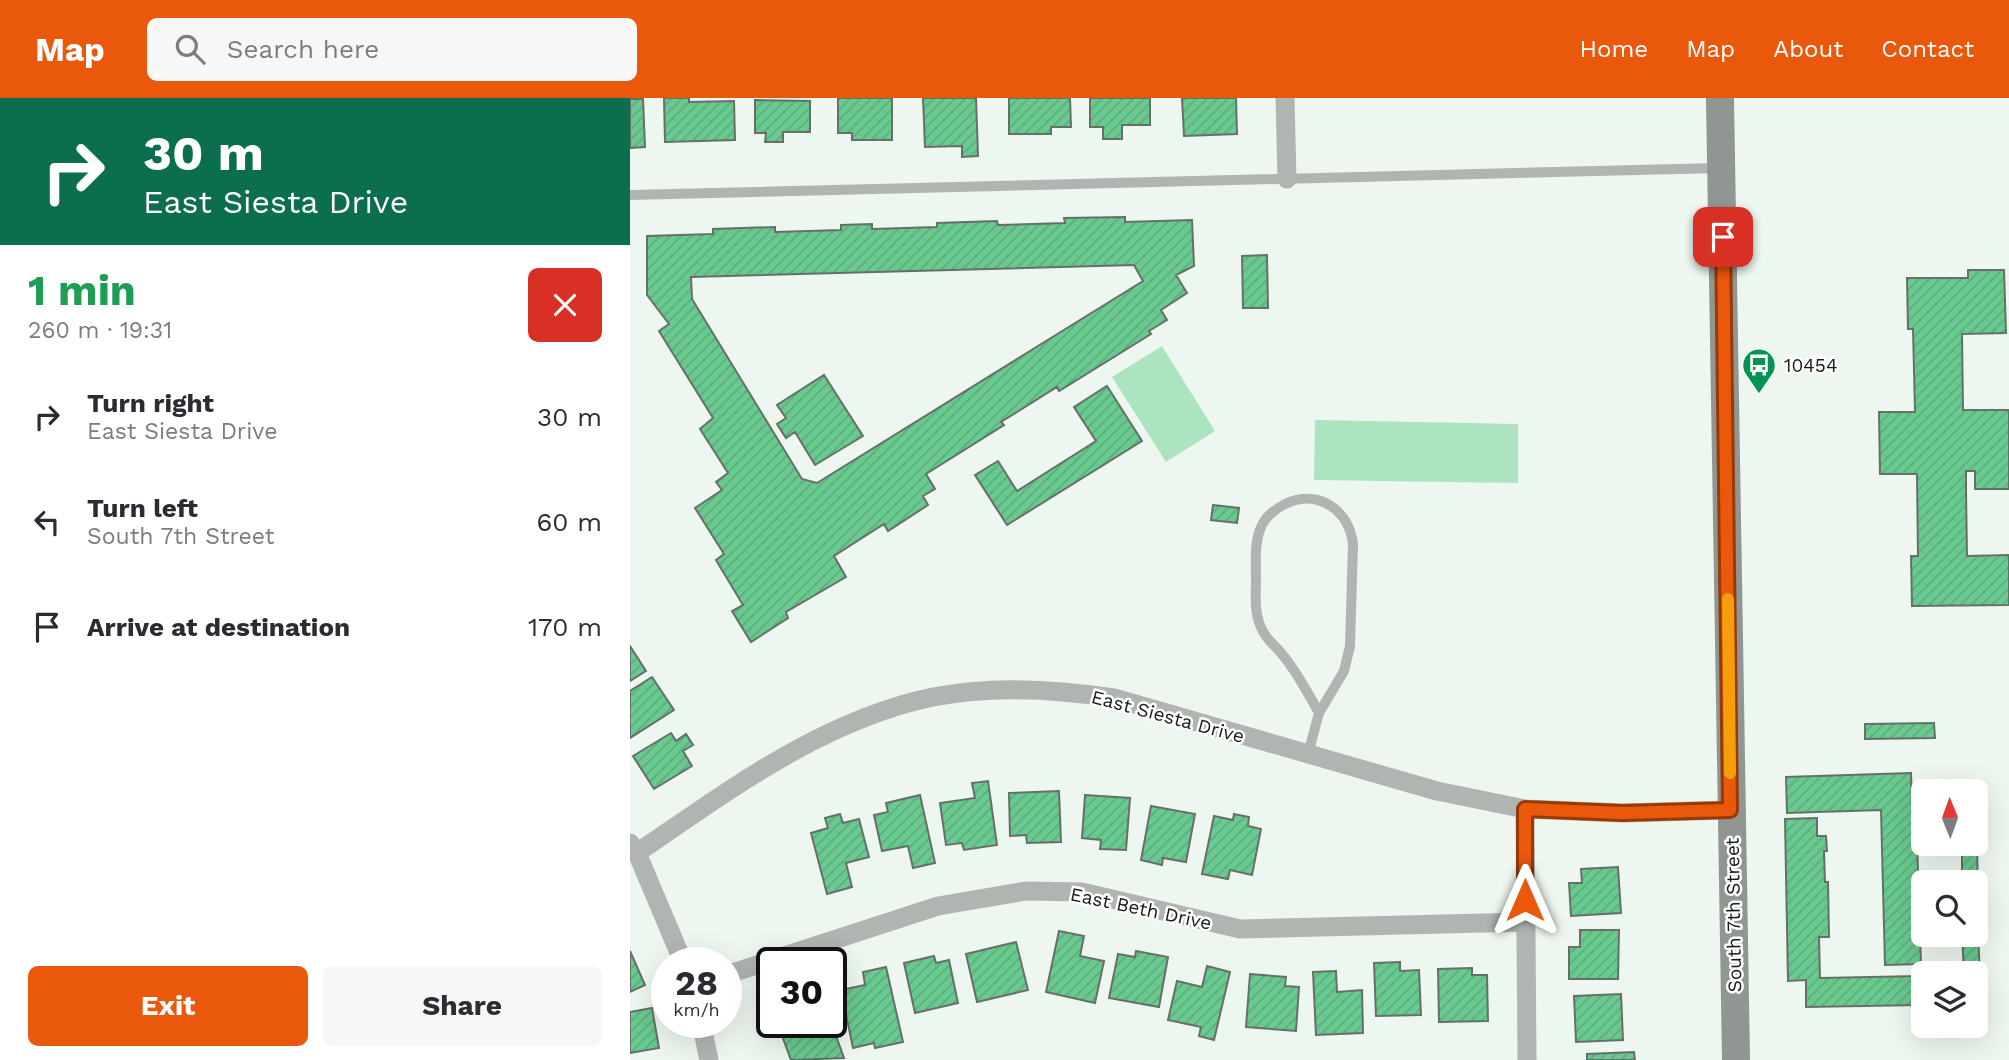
<!DOCTYPE html>
<meta charset="utf-8">
<style>
body{margin:0;font-family:"Work Sans",sans-serif;background:#f7f7f7;color:#2b2b33;height:100vh;display:flex;flex-direction:column;font-size:26px;white-space:nowrap}
*{box-sizing:border-box;margin:0}
p{font-size:23px;color:#7c7c81}
.icon{flex:none;width:38px;height:38px;fill:none;stroke:currentColor;stroke-width:2;stroke-linecap:round;stroke-linejoin:round}
.map{position:relative;flex:1;overflow:hidden}
.sheet{display:flex;flex-direction:column;background:#fff;width:630px}
.sheet>*{flex:none}
.guide{background:#0b6e4f;color:#fff;overflow:hidden}
.needle{width:46px;rotate:359deg}
.controls{position:absolute;left:1281px;top:681px;display:grid;gap:14px}
.controls a{display:grid;place-items:center;width:77px;height:77px;border-radius:10px;background:#fff;box-shadow:0 7px 28px #0002;font-size:35px}
.speed{position:absolute;left:21px;top:849px;display:flex;gap:14px;font-size:35px;font-weight:700;text-align:center}
.speed>*{display:grid;place-content:center;width:91px;height:91px;border-radius:50%;background:#fff;box-shadow:0 7px 28px #0002;line-height:1}
.speed small{font-size:18px;font-weight:400}
.speed .limit{border:4px solid #111;border-radius:10px;background:#fff;color:#111}
.pin{position:absolute;display:grid;place-items:center;width:60px;height:60px;color:#fff;margin:-30px;border-radius:14px;box-shadow:0 4px 10px #0006}
.me{position:absolute;width:77px;margin:-38px;rotate:0deg;stroke-linejoin:round;filter:drop-shadow(0 0 5px #0008)}
.turn{display:flex;align-items:center;gap:24px;height:147px;padding:0 28px;font-size:32px}
.turn .icon{width:91px;height:91px;stroke-width:2.5}
.turn b{display:block;font-size:49px;line-height:60px}
.round{display:grid;place-items:center;flex:none;width:74px;height:74px;border-radius:10px;background:#f7f7f7}
.summary{display:flex;align-items:center;justify-content:space-between;height:119px;padding:0 28px}
h1{font-size:42px;font-weight:700;line-height:52px;color:#1e9e55}
.cta{display:flex;gap:14px;margin-top:auto;padding:14px 28px}
.cta a{flex:1;height:80px;border-radius:10px;background:#ea580c;color:#fff;font-size:28px;font-weight:700;line-height:80px;text-align:center}
.cta a+a{background:#f7f7f7;color:#2b2b33}
ul{padding:0;list-style:none}
li{display:flex;align-items:center;gap:21px;height:105px;padding:0 28px}
li div{flex:1}
li b{display:block;font-size:26px}
li em{font-style:normal}
header{display:flex;align-items:center;gap:42px;box-sizing:border-box;height:98px;padding:0 35px;background:#ea580c;color:#fff}
header strong{font-size:33px}
nav{display:flex;gap:38px;margin-inline-start:auto;font-size:24px}
.search{width:490px;height:63px;background:#f7f7f7;display:flex;align-items:center;gap:18px;box-sizing:border-box;padding:0 24px;border-radius:10px;color:#7c7c81;font-size:26px}
main{display:flex;flex:1;min-height:0}
.map>svg:first-child{display:block}
.pitch{fill:#ace4bf}
.building{fill:url(#building-hatch);stroke:#676f69;stroke-width:2;fill-rule:evenodd}
.lines{fill:none;stroke-linecap:round;stroke-linejoin:round}
.lane{stroke:#b1b5b2;stroke-width:10}
.street{stroke:#b1b5b2;stroke-width:19}
.secondary{stroke:#909692;stroke-width:28}
.route-casing{stroke:#983908;stroke-width:18}
.route{stroke:#ea580c;stroke-width:12}
.slow{stroke:#f59e0b;stroke-width:12}
.labels{text-anchor:middle;stroke-width:5;stroke-linejoin:round;paint-order:stroke}
.poi-label{font-size:19px;fill:#171a18;stroke:#fff;text-anchor:start}
.street-label{font-size:19px;fill:#171a18;stroke:#fff}
</style>
<header>
<strong>Map</strong>
<div class="search"><svg class="icon" aria-label="search" viewBox="0 0 24 24"><circle cx="10" cy="10" r="6"/><path d="M15 15l6 6"/></svg>Search here</div>
<nav><a>Home</a><a>Map</a><a>About</a><a>Contact</a></nav>
</header>
<main>
<section class="sheet">
<div class="guide">
<div class="turn"><svg class="icon" aria-label="right" viewBox="0 0 24 24"><path d="M7 20v-9h11M14 6l5 5-5 5"/></svg><div><b>30 m</b>East Siesta Drive</div></div>
</div>
<div class="summary"><div><h1>1 min</h1><p>260 m · 19:31</p></div><a class="round" style="background:#d93025;color:#fff"><svg class="icon" aria-label="close" viewBox="0 0 24 24"><path d="M6 6l12 12M18 6L6 18"/></svg></a></div>
<ul>
<li><svg class="icon" aria-label="right" viewBox="0 0 24 24"><path d="M7 20v-9h11M14 6l5 5-5 5"/></svg><div><b>Turn right</b><p>East Siesta Drive</p></div><em>30 m</em></li>
<li><svg class="icon" aria-label="left" viewBox="0 0 24 24"><path d="M17 20v-9H6M10 6l-5 5 5 5"/></svg><div><b>Turn left</b><p>South 7th Street</p></div><em>60 m</em></li>
<li><svg class="icon" aria-label="arrive" viewBox="0 0 24 24"><path d="M6 21V4h12l-3 4 3 4H6"/></svg><div><b>Arrive at destination</b></div><em>170 m</em></li>
</ul>
<div class="cta"><a>Exit</a><a>Share</a></div>
</section>
<div class="map">
<svg width="1379" height="962" viewBox="0 0 1379 962">
<defs>
<pattern id="building-hatch" width="6" height="6" patternUnits="userSpaceOnUse" patternTransform="scale(1.75)"><rect width="6" height="6" fill="#69ca8f"/><path d="M-1 1l2-2M0 6l6-6M5 7l2-2" fill="none" stroke="#5aad7b"/></pattern>
</defs>
<rect width="100%" height="100%" fill="#edf6ef"/>
<!-- pitch -->
<path class="pitch" d="M532 248 585 333 536 364 482 279Z
M685 322 888 326V385L684 382Z"/>
<!-- building -->
<path class="building" d="M34 0H59V4L104 3 105 42 35 44Z
M208 0H262V42H222V35H208Z
M293 0H346L348 58 332 59V48L295 49Z
M379 0H440L441 29H421V36H379Z
M460 0H520V27H492V41H473V29H460Z
M552 0H606L607 36 554 38Z
M0 1H13L15 49 0 50Z
M125 2 180 3V34H153V44H135L136 35H125Z
M495 119V124L562 122 564 168 546 177 557 195 531 212 537 222 519 233 521 236 429 293 427 289 371 324 374 327 296 376 305 391 293 398 298 407 258 433 254 426 204 458 216 479 156 514 158 520 121 544 102 513 113 507 86 462 94 456 65 410 92 392 86 384 98 375 70 331 83 320 29 233 39 226 17 197V138L83 136V131L145 129V134L211 132V127L242 126V131L307 129V125L367 123 368 127 435 125 434 120ZM504 167 513 183 187 385 172 381 62 201 61 179Z
M637 157 638 210H613L612 158Z
M1338 172H1374L1376 235 1332 236 1333 312H1379V391H1345V373H1336V392L1337 458 1379 457V507L1282 508 1281 458H1288L1287 376H1250L1249 314H1285L1283 231H1278L1277 180H1338Z
M194 277 233 338 185 367 165 334 156 340 147 326 156 320 147 307Z
M477 288 512 343 377 427 345 377 368 363 387 393 466 343 444 309Z
M583 407 609 410 607 425 581 422Z
M0 548 16 573 0 583Z
M22 579 44 612 0 640V593Z
M1304 625 1305 640 1235 641V626Z
M41 635 46 643 56 636 63 647 53 653 62 668 24 691 3 658Z
M1281 675 1282 710H1286L1291 866 1255 867 1251 712 1157 715 1156 679Z
M358 683 367 747 334 752 332 745 316 747 310 705 345 700 342 685Z
M429 693 431 744 397 745 396 737 380 738 379 695Z
M290 697 305 765 283 770 278 748 252 753 244 717 258 714 256 705Z
M455 697 500 700 496 752 470 751 471 742 452 740Z
M521 708 565 716 556 764 533 760 532 767 511 762Z
M210 716 213 725 229 721 239 759 216 765 222 789 197 796 181 735 198 730 195 720Z
M604 716 619 719 618 728 631 731 622 777 600 772 598 781 572 776 584 718 603 722Z
M1187 720V738H1196L1197 753H1194L1195 784H1198L1199 839H1189L1190 880 1290 878V907L1176 909V882L1158 883 1155 721Z
M1346 728H1347L1348 826H1346V784H1332V746H1346Z
M988 769 991 815 941 818 939 785H952L951 771Z
M950 832H989L988 881H939V849H950Z
M429 833 454 838 450 858 474 863 465 905 416 894Z
M1332 836H1348L1351 897H1346V875H1334Z
M386 844 398 892 347 904 336 856Z
M0 853 15 887 0 894Z
M506 853 538 859 529 909 479 900 488 856 505 859Z
M304 858 306 865 319 862 328 905 285 915 274 865Z
M770 864V873L789 872 791 917 746 918 744 865Z
M577 868 600 874 584 942 569 938 571 929 538 922 547 883 572 889Z
M256 869 273 944 245 950 244 945 223 950 211 892 235 887 233 874Z
M842 870V877H857L858 923 809 924 808 871Z
M706 873 707 894 732 892 733 935 686 937 683 874Z
M620 876 656 879 655 888 669 889 666 933 616 929Z
M991 896 993 942 946 944 944 898Z
M22 910 29 950 0 955V914Z
M147 924H201L214 960 161 962Z
M1004 954 1005 962H957V956Z"/>
<g class="lines">
<!-- lane -->
<path class="lane" d="M0 97 1089 70
M678 656 689 615 714 573 720 548 723 446C719 412 688 390 655 406 646 411 636 418 632 427 624 443 626 462 626 480 626 495 624 512 630 527 636 542 643 545 652 556 667 574 678 595 689 615"/>
<!-- street -->
<path class="street" d="M655 0 657 81
M895 711 897 962
M0 745 7 755 53 864
M7 755C98 693 192 622 303 599 362 587 425 591 484 600L807 693 895 711 992 715 1100 712
M96 877 308 808 396 793 452 794 610 831 895 824
M71 924 79 962"/>
<!-- secondary -->
<path class="secondary" d="M1090 0 1106 962"/>
</g>
<g class="lines">
<!-- route casing -->
<g class="route-casing">
<path id="route" d="M895 802V711L992 715 1100 712 1093 139"/>
</g>
<!-- route -->
<use href="#route" class="route"/>
<!-- slow -->
<path class="slow" d="M1098 501 1100 675"/>
</g>
<!-- icons -->
<defs>
<g id="bus-pin" transform="scale(1.75)"><path d="M0 17L-7.5 6A9.5 9.5 0 1 1 7.5 6Z" fill="#019455" stroke="#fff"/><path d="M-5-6H5V4H4V6H2V4H-2V6H-4V4H-5ZM-3.5-4V0h7V-4ZM-3.5 1.2v1.5H-2V1.2ZM2 1.2v1.5H3.5V1.2Z" fill="#fff"/></g>
</defs>
<g fill-rule="evenodd">
<use href="#bus-pin" x="1129" y="267"/>
</g>
<g class="labels">
<!-- poi labels -->
<g class="poi-label">
<text x="1154" y="274">10454</text>
</g>
<!-- street labels -->
<g class="street-label">
<text transform="translate(538 618) rotate(15)" y="7">East Siesta Drive</text>
<text transform="translate(511 810) rotate(12)" y="7">East Beth Drive</text>
<text transform="translate(1103 817) rotate(-91)" y="7">South 7th Street</text>
</g>
</g>
</svg>
<div class="controls">
<a><svg class="needle" viewBox="-14 -14 28 28"><path d="M0-13l5 13h-10z" fill="#e53935"/><path d="M0 13l5-13h-10z" fill="#7c7c81"/></svg></a>
<a><svg class="icon" aria-label="search" viewBox="0 0 24 24"><circle cx="10" cy="10" r="6"/><path d="M15 15l6 6"/></svg></a>
<a><svg class="icon" aria-label="layers" viewBox="0 0 24 24"><path d="M12 4l9 5-9 5-9-5zM3 14l9 5 9-5"/></svg></a>
</div>
<div class="speed"><div>28<small>km/h</small></div><div class="limit">30</div></div>
<div class="pin" style="left:1093px;top:139px;background:#d93025"><svg class="icon" aria-label="arrive" viewBox="0 0 24 24"><path d="M6 21V4h12l-3 4 3 4H6"/></svg></div>
<svg class="me" style="left:895px;top:802px" viewBox="-20 -20 40 40"><path d="M0-17L14 15 0 8-14 15z" fill="#ea580c" stroke="#fff" stroke-width="4"/></svg>
</div>
</main>
